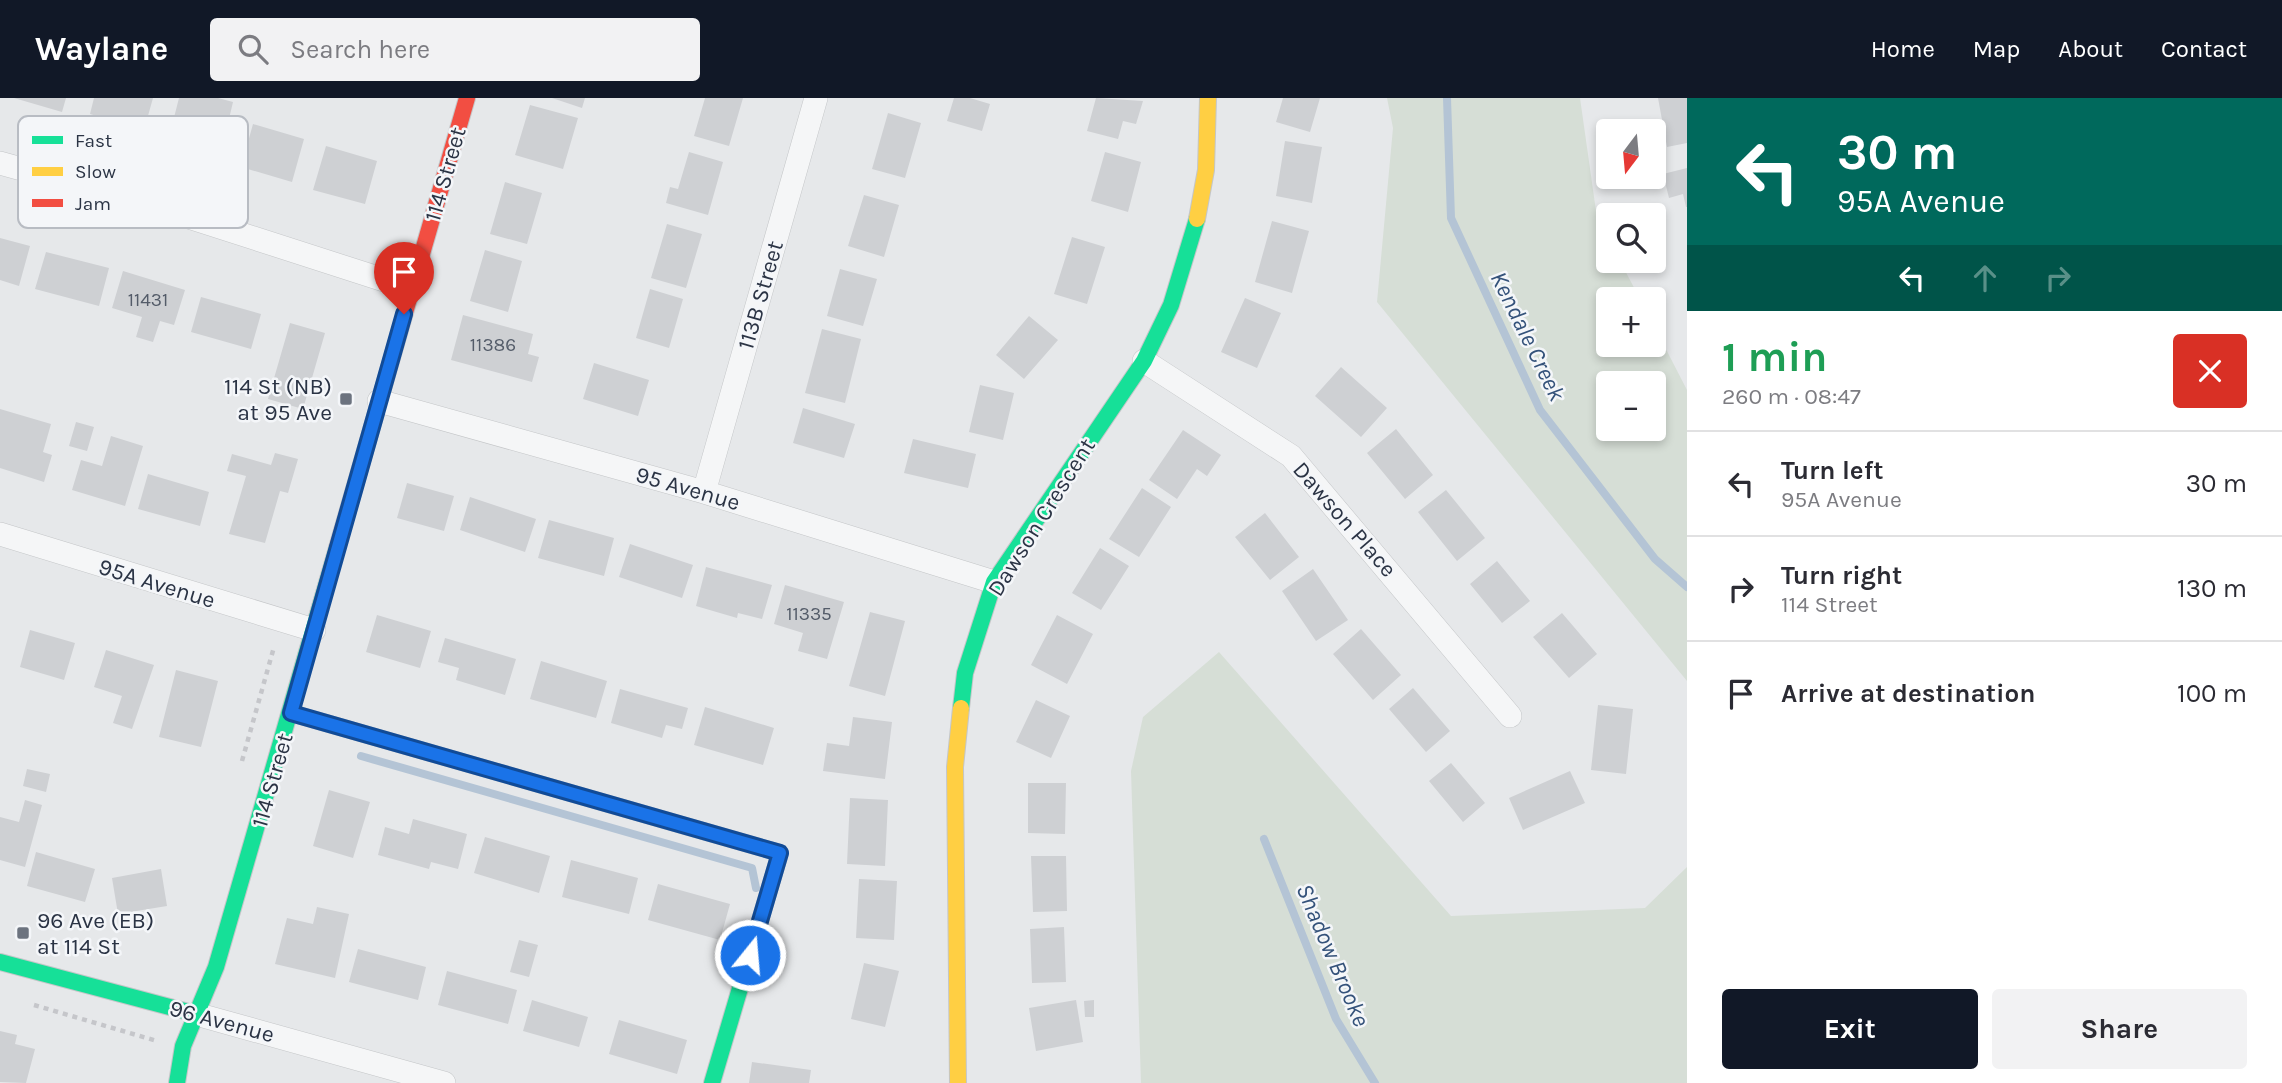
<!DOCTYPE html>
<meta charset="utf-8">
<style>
body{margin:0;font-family:Karla,sans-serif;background:#f2f2f3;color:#2b2b33;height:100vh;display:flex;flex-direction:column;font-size:26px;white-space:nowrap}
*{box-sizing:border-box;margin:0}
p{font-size:23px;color:#7c7c81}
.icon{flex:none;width:38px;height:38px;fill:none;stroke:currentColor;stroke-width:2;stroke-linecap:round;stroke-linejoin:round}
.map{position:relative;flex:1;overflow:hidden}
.side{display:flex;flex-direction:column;background:#fff;width:595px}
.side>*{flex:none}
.guide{background:#00695c;color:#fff;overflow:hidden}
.needle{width:46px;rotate:196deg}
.buttons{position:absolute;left:1596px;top:21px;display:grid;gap:14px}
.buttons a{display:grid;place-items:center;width:70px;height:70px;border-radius:7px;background:#fff;box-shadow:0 4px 10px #0003;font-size:35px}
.pin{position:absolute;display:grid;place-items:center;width:60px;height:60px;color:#fff;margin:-72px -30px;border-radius:50% 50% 50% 0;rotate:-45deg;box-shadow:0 0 7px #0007}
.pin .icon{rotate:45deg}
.me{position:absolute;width:77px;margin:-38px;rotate:17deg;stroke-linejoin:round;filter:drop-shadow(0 0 5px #0008)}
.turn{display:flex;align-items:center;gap:24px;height:147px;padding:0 35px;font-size:32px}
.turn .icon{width:91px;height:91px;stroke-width:2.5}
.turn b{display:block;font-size:49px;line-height:60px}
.lanes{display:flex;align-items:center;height:66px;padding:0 35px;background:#0003;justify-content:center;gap:35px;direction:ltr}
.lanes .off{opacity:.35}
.round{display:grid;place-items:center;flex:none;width:74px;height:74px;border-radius:7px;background:#f2f2f3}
.headline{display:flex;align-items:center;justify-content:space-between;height:119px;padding:0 35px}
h1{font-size:42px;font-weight:700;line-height:52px;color:#1e9e55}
.button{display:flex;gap:14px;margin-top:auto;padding:14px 35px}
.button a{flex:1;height:80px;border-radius:7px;background:#111827;color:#fff;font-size:28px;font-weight:700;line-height:80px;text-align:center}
.button a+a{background:#f2f2f3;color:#2b2b33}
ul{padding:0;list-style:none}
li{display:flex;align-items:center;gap:21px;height:105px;padding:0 35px;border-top:2px solid #e1e1e2}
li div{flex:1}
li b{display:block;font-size:26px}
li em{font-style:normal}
header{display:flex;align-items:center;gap:42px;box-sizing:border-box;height:98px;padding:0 35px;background:#111827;color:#fff}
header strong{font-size:33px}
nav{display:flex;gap:38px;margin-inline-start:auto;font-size:24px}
.search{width:490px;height:63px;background:#f2f2f3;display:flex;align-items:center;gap:18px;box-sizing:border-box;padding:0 24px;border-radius:7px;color:#7c7c81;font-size:26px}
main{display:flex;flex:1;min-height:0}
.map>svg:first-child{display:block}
.green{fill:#d6ded6;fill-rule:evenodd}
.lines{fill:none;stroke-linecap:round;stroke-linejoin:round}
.stream{stroke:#b4c4d5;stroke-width:8}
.building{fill:#ced0d3}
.street-casing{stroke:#c4c6c8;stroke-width:24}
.fast-casing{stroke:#c4c6c8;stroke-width:18}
.slow-casing{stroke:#c4c6c8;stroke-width:18}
.jam-casing{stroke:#c4c6c8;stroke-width:18}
.path{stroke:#c5c6ca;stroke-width:4.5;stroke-dasharray:5 5;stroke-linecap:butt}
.street{stroke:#f5f6f7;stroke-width:23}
.fast{stroke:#16e098;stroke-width:16}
.slow{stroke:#ffcf43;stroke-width:16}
.jam{stroke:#f24e42;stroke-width:16}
.route-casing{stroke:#114b97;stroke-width:18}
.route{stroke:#1a73e8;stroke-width:12}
.poi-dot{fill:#6c737f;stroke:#f4f6f9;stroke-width:2.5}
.labels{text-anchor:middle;stroke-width:5;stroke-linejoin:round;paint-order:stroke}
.number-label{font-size:19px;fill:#545c69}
.street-label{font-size:23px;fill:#2b3445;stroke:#f4f6f9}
.poi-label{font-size:23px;fill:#2b3445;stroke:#f4f6f9;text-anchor:end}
.water-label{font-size:24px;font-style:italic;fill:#34527a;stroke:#f4f6f9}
.key{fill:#f4f6f9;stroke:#b8bcc3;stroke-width:2}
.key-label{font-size:19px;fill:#2b3445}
</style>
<header>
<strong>Waylane</strong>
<div class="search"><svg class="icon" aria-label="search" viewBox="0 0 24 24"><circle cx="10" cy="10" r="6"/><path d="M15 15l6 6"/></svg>Search here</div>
<nav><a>Home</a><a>Map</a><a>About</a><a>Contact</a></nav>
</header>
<main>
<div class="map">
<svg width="1687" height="985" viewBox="0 0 1687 985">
<rect width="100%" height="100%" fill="#e6e8ea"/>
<!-- green -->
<path class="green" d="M1387 0H1580L1597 120 1608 141V163H1620L1640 201H1608V247H1654V228L1687 292V583L1377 204 1393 30ZM1608 285H1654V331H1608Z
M1219 554 1451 818 1645 810 1687 769V985H1141L1131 673 1143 619Z"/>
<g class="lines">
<!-- stream -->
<path class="stream" d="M1447 0 1451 120 1540 312 1655 461 1687 489
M361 658 752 770 756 790
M1264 741 1336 921 1375 985"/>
</g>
<!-- building -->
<path class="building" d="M14 0H66L62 14Z
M94 0H153L144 32 90 16Z
M179 0H218L233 4 224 42 186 32 183 47 168 43Z
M552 0H585L582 10Z
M705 0H743L729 48 694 38Z
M954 0H970L990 6 982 33 947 23Z
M1096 0 1143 3 1136 26 1123 23 1118 41 1087 33Z
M1283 0H1320L1310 34 1276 24Z
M1658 0H1687V45L1667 49Z
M530 7 578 20 563 71 515 57Z
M888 15 921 25 905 80 872 71Z
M253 26 304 41 292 84 241 69Z
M1285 43 1322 49 1312 105 1276 98Z
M326 48 377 63 365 106 313 92Z
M689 54 723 64 708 117 666 105 670 89 678 91Z
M1105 54 1141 64 1128 114 1091 103Z
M1687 70V109H1686L1683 96 1669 100 1663 76Z
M505 84 542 95 527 146 490 136Z
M864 97 899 107 884 159 848 148Z
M1272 123 1309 133 1292 195 1255 184Z
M667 126 702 136 686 190 651 180Z
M1072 139 1105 149 1087 206 1054 196Z
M0 140 30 148 19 188 0 182Z
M485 152 522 163 508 214 470 203Z
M46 154 109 170 99 208 35 191Z
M840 171 877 181 863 228 827 218Z
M123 173 185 192 174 227 160 223 153 244 136 239 142 219 112 210Z
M650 191 683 201 669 250 636 240Z
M201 199 261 216 251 251 191 234Z
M1245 200 1281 215 1257 270 1221 254Z
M463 217 533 236 528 256 539 259 532 284 451 262Z
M1029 218 1058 242 1024 281 996 257Z
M290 225 325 235 303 311 268 301Z
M822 231 861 241 845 305 805 295Z
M594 265 649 282 638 318 583 301Z
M1341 269 1387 310 1361 339 1315 298Z
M980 287 1014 295 1003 342 969 334Z
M803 310 855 326 844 360 793 345Z
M0 311 51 326 43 354 52 357 44 384 0 370Z
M76 324 94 329 87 353 69 348Z
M1396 331 1433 377 1405 401 1367 355Z
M1183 332 1221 357 1207 378 1197 371 1177 401 1149 382Z
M111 338 143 348 125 408 72 392 81 362 102 368Z
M913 341 976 356 968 390 904 375Z
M275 355 298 361 288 395 280 393 265 445 229 436 246 378 227 373 232 356 271 367Z
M148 376 209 394 200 428 138 411Z
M407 385 454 398 444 433 397 420Z
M1142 390 1171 409 1139 459 1109 441Z
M1446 392 1485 440 1457 463 1418 414Z
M470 399 536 421 525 454 460 432Z
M1265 415 1299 459 1270 482 1235 439Z
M549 422 614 440 604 478 538 460Z
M630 446 693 467 682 500 619 479Z
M1100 450 1129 468 1101 512 1072 495Z
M1497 463 1530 503 1502 525 1470 486Z
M706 469 772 487 762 521 738 515 737 520 696 508Z
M1313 471 1348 522 1316 543 1282 493Z
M785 487 844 504 827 561 798 553 803 535 774 526Z
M870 514 905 523 885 598 849 588Z
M1562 515 1597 556 1569 580 1533 539Z
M377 517 431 533 420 570 366 554Z
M1057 517 1093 536 1067 586 1031 567Z
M1361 531 1401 577 1373 602 1333 556Z
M30 532 75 545 64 582 20 569Z
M445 540 516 561 505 597 456 582 459 570 438 564Z
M106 552 154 567 132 631 113 625 122 598 94 589Z
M541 563 607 583 596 620 530 601Z
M176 572 218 583 201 649 159 639Z
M1413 590 1450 633 1426 654 1389 611Z
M620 591 688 610 682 631 666 627 662 640 611 625Z
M1036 602 1070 618 1051 660 1016 644Z
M1598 607 1633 611 1626 676 1591 672Z
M705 609 774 630 763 667 694 647Z
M853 619 892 624 885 681 823 673 827 645 849 648Z
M1451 665 1485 705 1463 724 1429 683Z
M27 671 50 676 46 694 23 688Z
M1570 673 1585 705 1523 732 1509 700Z
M1028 685H1066L1065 736 1028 735Z
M329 692 370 704 353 760 313 748Z
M850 700 888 702 885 768 847 766Z
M25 702 42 707 25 769 0 762V719L19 724Z
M413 721 467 736 458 771 431 764 429 771 378 757 385 729 409 736Z
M485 739 550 758 539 795 474 775Z
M36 754 95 771 85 804 27 788Z
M1031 758H1066L1067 813 1033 814Z
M571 762 638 780 629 816 562 799Z
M161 771 167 808 118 816 112 780Z
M859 781 897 783 894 842 856 840Z
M658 786 730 806 720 842 648 822Z
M317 809 349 816 335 880 275 866 287 820 313 826Z
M1064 829 1066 884 1032 885 1030 831Z
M519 842 538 847 529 879 510 874Z
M358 851 426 869 418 902 349 884Z
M864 865 899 873 885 929 851 921Z
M447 873 517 892 508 926 438 907Z
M532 902 588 919 579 949 523 933Z
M1076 902 1083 944 1036 953 1029 910Z
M1094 902V919H1085L1084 903Z
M619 922 687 942 677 976 609 956Z
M0 933 17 937 15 946 35 951 26 985 0 984Z
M752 964 811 972 809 985H749Z"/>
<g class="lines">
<!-- street casing -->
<g class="street-casing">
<path id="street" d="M0 65 145 105 412 191
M1144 263 1291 358 1510 618
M379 303 704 394 994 484
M704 394 816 0
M0 436 314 532
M196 916 444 985"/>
</g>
<!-- fast casing -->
<g class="fast-casing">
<path id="fast" d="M961 610 965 575 994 484 1144 263 1171 207 1197 121
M703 733 780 755 712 985
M0 864 196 916
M177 985 183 948 216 869 337 450"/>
</g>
<!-- slow casing -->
<g class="slow-casing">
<path id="slow" d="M1197 121 1206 72 1208 0
M291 615 703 733
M958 985 955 669 961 610"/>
</g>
<!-- jam casing -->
<g class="jam-casing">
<path id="jam" d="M337 450 467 0"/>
</g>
<!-- path -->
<path class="path" d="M242 663 274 549
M34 907 157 943"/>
<!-- street -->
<use href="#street" class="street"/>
<!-- fast -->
<use href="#fast" class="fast"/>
<!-- slow -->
<use href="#slow" class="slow"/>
<!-- jam -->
<use href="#jam" class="jam"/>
</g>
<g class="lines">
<!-- route casing -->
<g class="route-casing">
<path id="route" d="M404 216 291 615 780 755 750 857"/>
</g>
<!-- route -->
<use href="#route" class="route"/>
</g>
<!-- markers -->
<g class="poi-dot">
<rect x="339" y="294" width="14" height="14" rx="3.5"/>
<rect x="16" y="828" width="14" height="14" rx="3.5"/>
</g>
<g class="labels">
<!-- number labels -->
<g class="number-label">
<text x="148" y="208">11431</text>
<text x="493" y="253">11386</text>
<text x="809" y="522">11335</text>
</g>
<!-- street labels -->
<g class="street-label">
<text transform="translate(445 76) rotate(-74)" y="8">114 Street</text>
<text transform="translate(760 197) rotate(-74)" y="8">113B Street</text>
<text transform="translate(688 390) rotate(16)" y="8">95 Avenue</text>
<text transform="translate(1041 419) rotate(-58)" y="8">Dawson Crescent</text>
<text transform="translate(1345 421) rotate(49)" y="8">Dawson Place</text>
<text transform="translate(157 485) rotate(17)" y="8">95A Avenue</text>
<text transform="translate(272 682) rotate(-74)" y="8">114 Street</text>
<text transform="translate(222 923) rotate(15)" y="8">96 Avenue</text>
</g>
<!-- poi labels -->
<g class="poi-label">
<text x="332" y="296">114 St (NB)<tspan x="332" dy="26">at 95 Ave</tspan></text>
<text x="37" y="830" text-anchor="start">96 Ave (EB)<tspan x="37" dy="26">at 114 St</tspan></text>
</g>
<!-- water labels -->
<g class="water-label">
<text transform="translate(1528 238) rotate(64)" y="8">Kendale Creek</text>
<text transform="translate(1333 857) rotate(67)" y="8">Shadow Brooke</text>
</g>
</g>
<!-- legend -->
<rect x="18" y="18" width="230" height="112" rx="10" class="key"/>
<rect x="32" y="38" width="31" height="8" fill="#16e098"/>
<rect x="32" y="69" width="31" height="9" fill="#ffcf43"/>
<rect x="32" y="101" width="31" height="8" fill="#f24e42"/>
<g class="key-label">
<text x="75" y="49">Fast</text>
<text x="75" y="80">Slow</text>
<text x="75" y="112">Jam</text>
</g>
</svg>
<div class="buttons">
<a><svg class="needle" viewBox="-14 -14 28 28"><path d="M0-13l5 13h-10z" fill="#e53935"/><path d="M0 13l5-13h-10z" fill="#7c7c81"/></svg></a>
<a><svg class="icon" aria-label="search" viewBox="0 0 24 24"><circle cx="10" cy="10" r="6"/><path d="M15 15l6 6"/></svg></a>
<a>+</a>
<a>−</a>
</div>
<div class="pin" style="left:404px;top:216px;background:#d93025"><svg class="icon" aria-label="arrive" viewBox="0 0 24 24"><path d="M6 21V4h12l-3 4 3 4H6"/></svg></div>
<svg class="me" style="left:750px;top:857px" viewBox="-20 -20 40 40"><circle r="17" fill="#1a73e8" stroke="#fff" stroke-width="3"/><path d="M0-11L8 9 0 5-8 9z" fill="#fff"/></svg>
</div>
<section class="side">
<div class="guide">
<div class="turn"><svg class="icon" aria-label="left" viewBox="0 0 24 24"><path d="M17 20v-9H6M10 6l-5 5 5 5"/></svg><div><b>30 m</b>95A Avenue</div></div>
<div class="lanes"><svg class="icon" aria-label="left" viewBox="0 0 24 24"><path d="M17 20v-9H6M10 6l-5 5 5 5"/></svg><svg class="icon off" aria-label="ahead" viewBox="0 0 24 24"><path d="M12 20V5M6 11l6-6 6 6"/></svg><svg class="icon off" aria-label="right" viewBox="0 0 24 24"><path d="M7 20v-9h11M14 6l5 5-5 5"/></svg></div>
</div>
<div class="headline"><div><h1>1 min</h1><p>260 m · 08:47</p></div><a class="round" style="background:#d93025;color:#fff"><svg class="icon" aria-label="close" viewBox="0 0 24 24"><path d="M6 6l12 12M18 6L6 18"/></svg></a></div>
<ul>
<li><svg class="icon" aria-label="left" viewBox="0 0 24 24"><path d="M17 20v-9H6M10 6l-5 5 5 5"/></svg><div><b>Turn left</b><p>95A Avenue</p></div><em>30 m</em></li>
<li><svg class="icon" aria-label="right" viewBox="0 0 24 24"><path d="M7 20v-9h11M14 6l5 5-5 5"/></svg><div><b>Turn right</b><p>114 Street</p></div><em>130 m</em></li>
<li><svg class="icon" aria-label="arrive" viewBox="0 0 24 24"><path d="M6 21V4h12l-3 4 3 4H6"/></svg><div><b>Arrive at destination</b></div><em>100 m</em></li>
</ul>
<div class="button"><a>Exit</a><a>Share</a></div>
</section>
</main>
